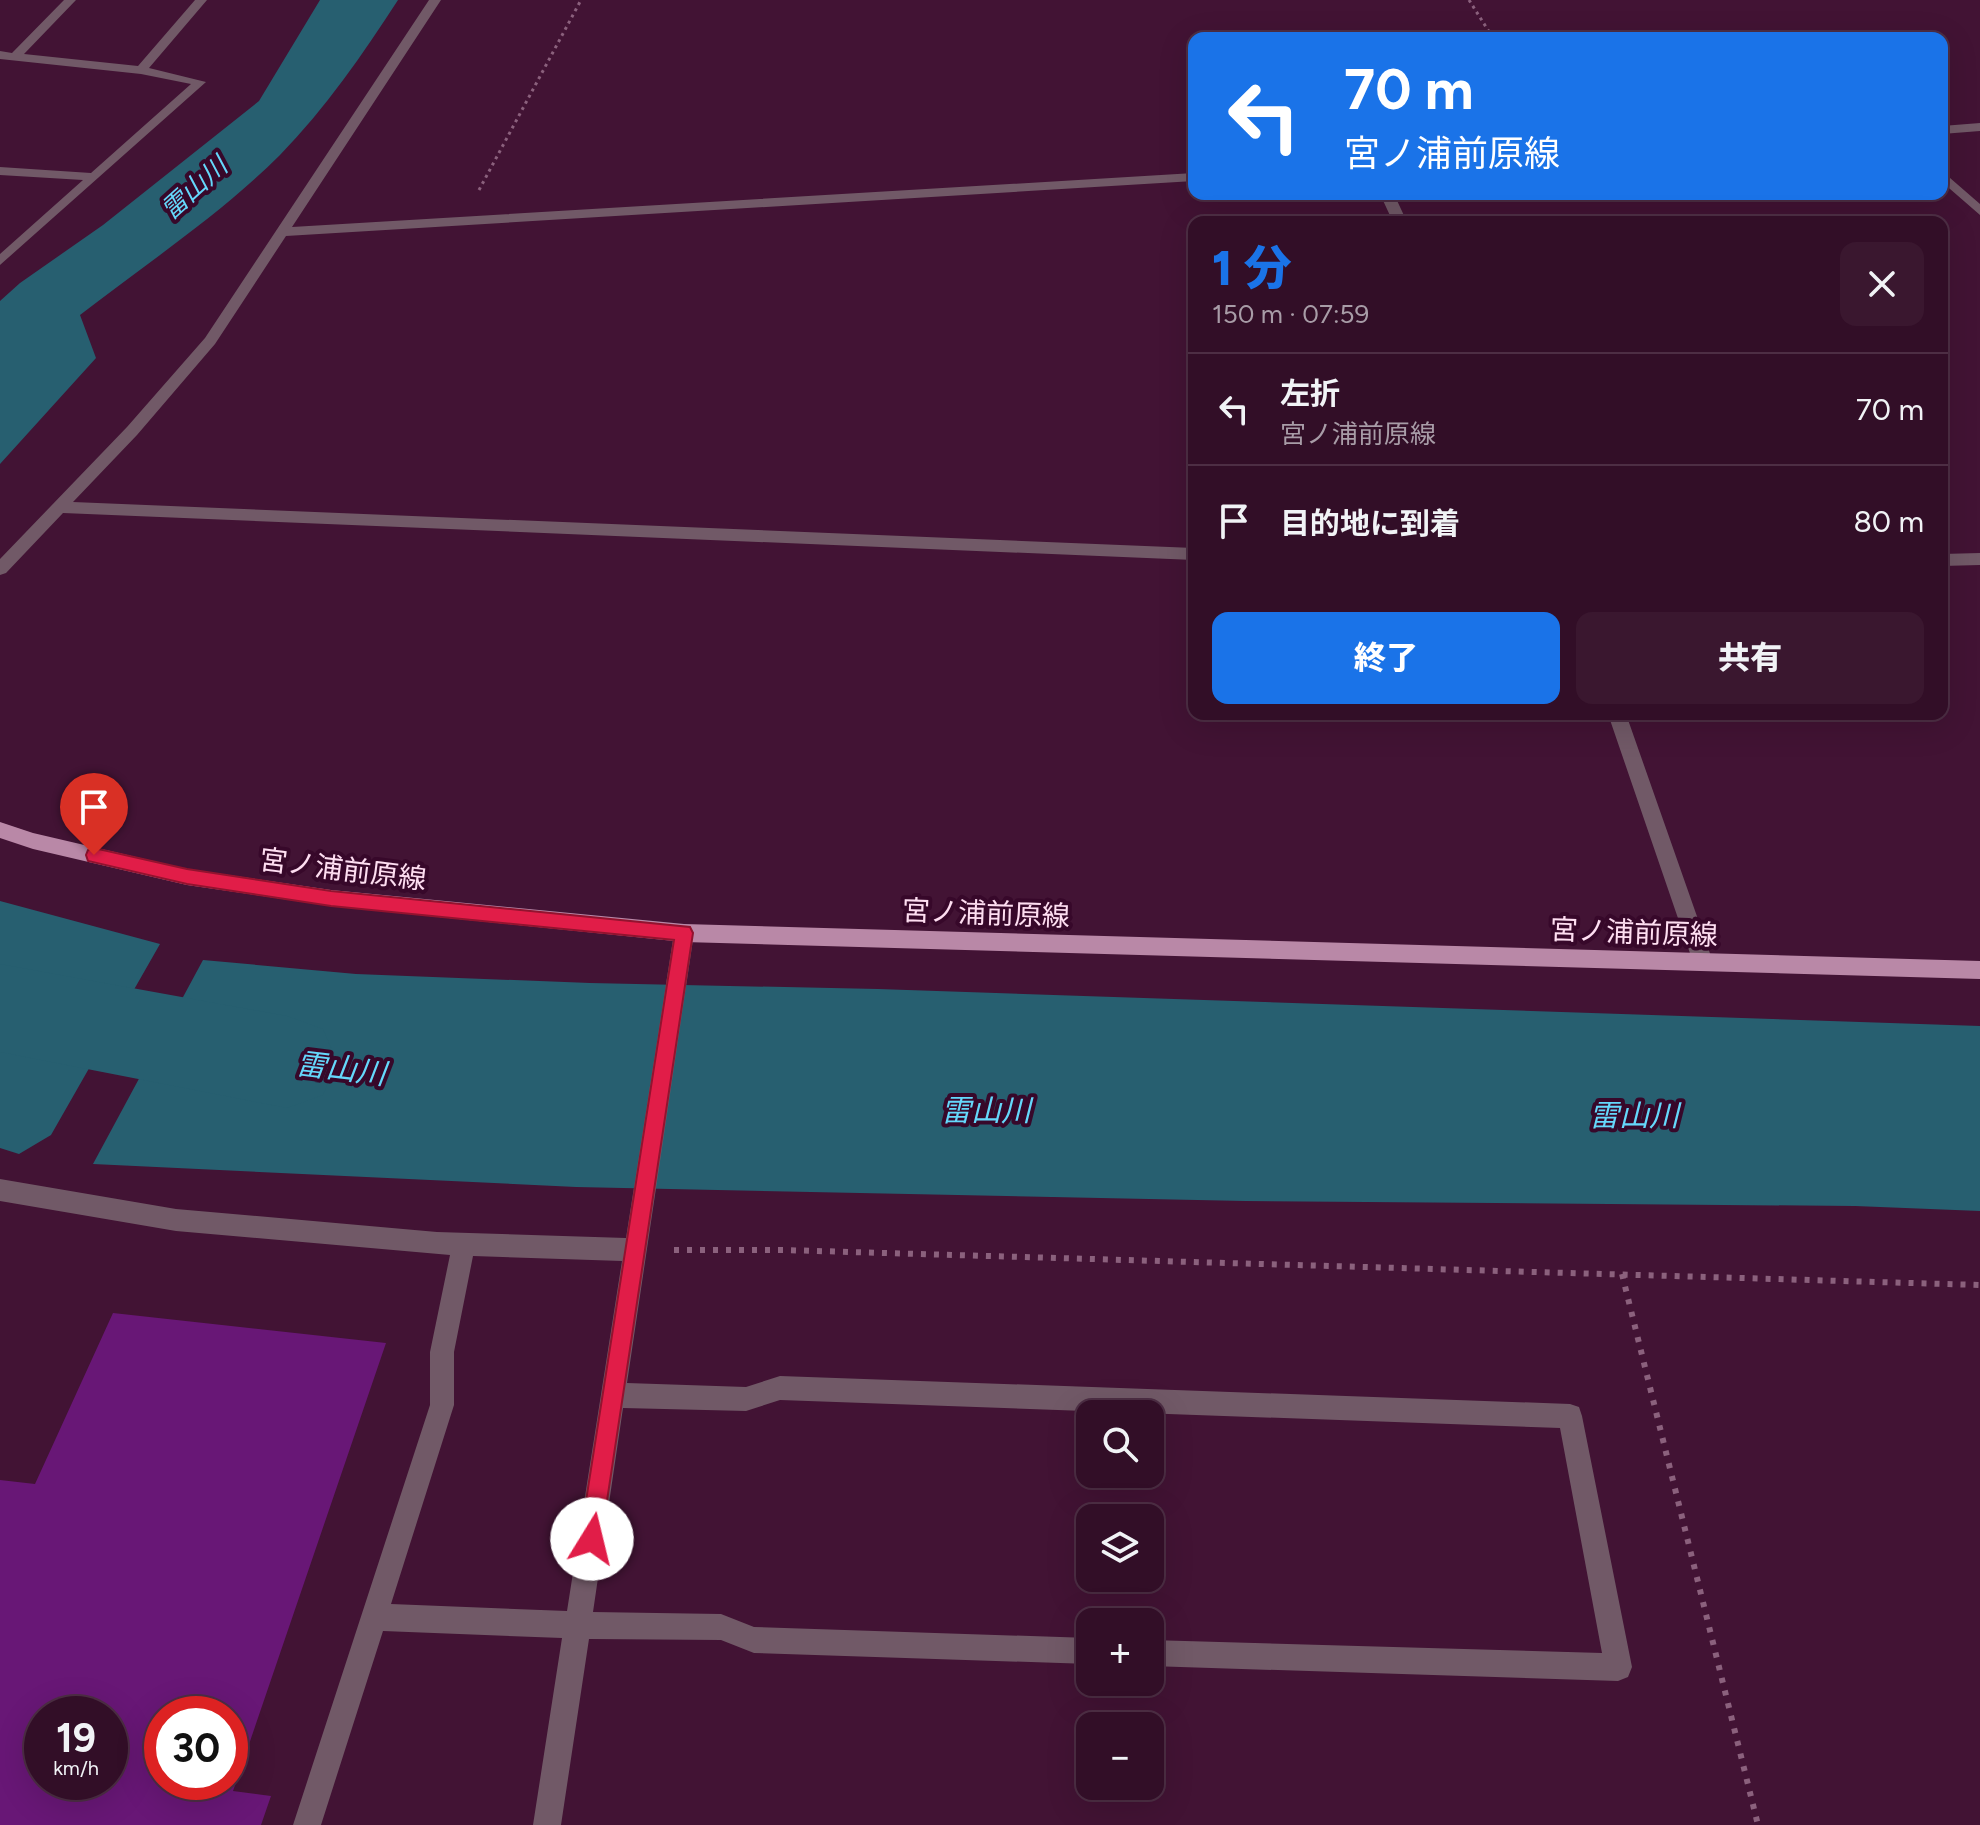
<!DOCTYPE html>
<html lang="ja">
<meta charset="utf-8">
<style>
body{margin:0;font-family:Figtree,"Noto Sans JP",sans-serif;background:#3a172f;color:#f1f3f6;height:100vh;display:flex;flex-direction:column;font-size:30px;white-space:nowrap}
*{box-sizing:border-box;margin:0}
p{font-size:26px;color:#a89ca7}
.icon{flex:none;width:44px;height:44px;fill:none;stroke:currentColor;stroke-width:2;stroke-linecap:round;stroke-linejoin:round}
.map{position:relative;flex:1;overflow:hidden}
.sheet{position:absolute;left:1188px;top:216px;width:760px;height:504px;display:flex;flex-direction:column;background:#320e27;border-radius:16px;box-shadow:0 8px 32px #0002,0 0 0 2px #4d2e44}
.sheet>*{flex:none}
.top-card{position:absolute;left:1188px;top:32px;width:760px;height:168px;border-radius:16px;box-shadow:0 8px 32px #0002,0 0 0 2px #4d2e44;background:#1a73e8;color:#fff;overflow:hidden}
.tools{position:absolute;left:1076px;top:1400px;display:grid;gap:16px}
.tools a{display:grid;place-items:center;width:88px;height:88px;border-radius:16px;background:#320e27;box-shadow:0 8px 32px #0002,0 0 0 2px #4d2e44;font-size:40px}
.speed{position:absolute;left:24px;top:1696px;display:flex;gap:16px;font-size:40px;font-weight:700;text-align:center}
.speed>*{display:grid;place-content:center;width:104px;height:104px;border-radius:50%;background:#320e27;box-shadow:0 8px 32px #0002,0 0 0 2px #4d2e44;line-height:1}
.speed small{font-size:20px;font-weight:400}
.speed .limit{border:12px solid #d22;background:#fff;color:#111}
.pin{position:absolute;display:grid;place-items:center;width:68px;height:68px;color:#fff;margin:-82px -34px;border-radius:50% 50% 50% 0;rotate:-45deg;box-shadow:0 0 8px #0007}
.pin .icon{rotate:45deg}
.me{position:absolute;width:88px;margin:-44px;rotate:9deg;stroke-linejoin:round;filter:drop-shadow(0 0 6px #0008)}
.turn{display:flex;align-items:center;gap:28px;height:168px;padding:0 24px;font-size:36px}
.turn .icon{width:104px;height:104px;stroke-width:2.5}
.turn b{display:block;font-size:56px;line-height:68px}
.round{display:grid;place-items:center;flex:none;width:84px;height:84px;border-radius:16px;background:#3a172f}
.summary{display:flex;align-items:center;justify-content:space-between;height:136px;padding:0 24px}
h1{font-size:48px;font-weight:800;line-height:60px;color:#1a73e8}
.button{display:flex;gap:16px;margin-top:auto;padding:16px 24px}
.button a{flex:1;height:92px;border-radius:16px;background:#1a73e8;color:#fff;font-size:32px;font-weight:800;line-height:92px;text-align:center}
.button a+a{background:#3a172f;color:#f1f3f6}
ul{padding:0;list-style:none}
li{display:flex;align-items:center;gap:24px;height:112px;padding:0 24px;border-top:2px solid #4d2e44}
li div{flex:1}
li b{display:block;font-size:30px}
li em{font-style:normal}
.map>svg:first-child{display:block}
.water{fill:#275f70}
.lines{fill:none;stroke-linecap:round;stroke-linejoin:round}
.river{fill:#275f70;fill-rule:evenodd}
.building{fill:#681776;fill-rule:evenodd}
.path-far1{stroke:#8b617d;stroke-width:3;stroke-dasharray:3 4;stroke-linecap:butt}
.path{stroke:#8b617d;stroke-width:6;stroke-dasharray:5 8;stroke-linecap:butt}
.minor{fill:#715967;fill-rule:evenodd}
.major{fill:#b988a7;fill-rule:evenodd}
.route{fill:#e11d48;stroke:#92132f;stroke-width:2}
.labels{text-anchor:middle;stroke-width:8;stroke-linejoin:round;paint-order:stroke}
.far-water-label{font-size:26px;font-style:italic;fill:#65d8fb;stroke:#37082a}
.street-label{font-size:28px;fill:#fedef1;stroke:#37082a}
.water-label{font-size:30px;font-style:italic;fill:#65d8fb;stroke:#37082a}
</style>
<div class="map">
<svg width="1980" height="1825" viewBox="0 0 1980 1825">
<rect width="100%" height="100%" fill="#421334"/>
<!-- water -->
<path class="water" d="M320 0H398C363 54 325 109 280 155 220 215 147 263 80 315L96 358 0 464V301L20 283 103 225 259 101Z
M0 901 160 944 51 1135 19 1154 0 1148Z
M203 960 356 974 590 983 878 989 1980 1026V1211L1855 1206 1245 1201 576 1187 93 1164Z"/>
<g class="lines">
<!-- river -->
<path class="river" d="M0 964 287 1016 323 1029 337 1062 323 1095 287 1108 0 1052Z"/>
</g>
<!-- building -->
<path class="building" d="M113 1313 386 1343 233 1791 271 1796 261 1825H0V1480L35 1484ZM42 1714H110V1782H42ZM162 1714H230V1782H162Z"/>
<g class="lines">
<!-- path-far1 -->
<path class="path-far1" d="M1469 0 1493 38
M479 190 581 0"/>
<!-- path -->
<path class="path" d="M674 1250H783L1980 1285
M1622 1274 1758 1825"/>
<!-- minor -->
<path class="minor" d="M64 0H76L24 54 138 66 195 0H207L149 68 206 82 0 265V254L83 180 0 175V167L91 173 191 84 141 74 0 59V51L12 53Z
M429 0H441L292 227 1194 173V181L286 236 215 344 137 435 73 502 1194 548V560L63 513 6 573 0 575V559L127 427 205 338Z
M1980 123V131L1942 134V126Z
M1942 171 1980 204V215L1942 182Z
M1380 194H1394L1407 222H1393Z
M1980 553V565L1942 566V554Z
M1608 714H1626L1713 962 1710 968 1703 971 1696 968 1693 962Z
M684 924 691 927 694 933 627 1383 746 1387 780 1376 1570 1404 1579 1407 1582 1416 1632 1667 1628 1677 1618 1681 1150 1666V1640L1602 1653 1560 1428 780 1400 746 1411 623 1408 593 1612 721 1614 754 1627 1090 1638V1664L754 1653 721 1640 589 1639 561 1825H533L562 1638 383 1631 321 1825H293L430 1405V1352L450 1255 176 1231 0 1201V1179L176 1209 437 1232 626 1238 674 933 677 927ZM473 1256 622 1261 567 1611 391 1604 454 1405V1352Z"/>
<!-- major -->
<path class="major" d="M0 822 33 833 187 869 331 890 684 924 1980 961V979L684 942 331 906 187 885 33 849 0 838Z"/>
</g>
<!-- route -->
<path class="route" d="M94 848 187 869 331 891 690 927 693 933 600 1547 592 1551 583 1547 580 1539 674 940 331 906 187 884 88 861 86 855 88 850Z"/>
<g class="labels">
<!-- far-water labels -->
<g class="far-water-label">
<text transform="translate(194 188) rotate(-42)" y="9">雷山川</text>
</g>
<!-- street labels -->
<g class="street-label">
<text transform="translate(343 869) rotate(7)" y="10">宮ノ浦前原線</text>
<text transform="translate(986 913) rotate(2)" y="10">宮ノ浦前原線</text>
<text transform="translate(1634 932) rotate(2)" y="10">宮ノ浦前原線</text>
</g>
<!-- water labels -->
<g class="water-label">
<text transform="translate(341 1069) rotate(7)" y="10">雷山川</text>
<text x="986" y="1121">雷山川</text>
<text x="1634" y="1126">雷山川</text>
</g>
</g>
</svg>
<div class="tools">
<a><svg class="icon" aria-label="search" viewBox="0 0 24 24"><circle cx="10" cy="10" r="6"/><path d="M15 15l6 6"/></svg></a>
<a><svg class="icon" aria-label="layers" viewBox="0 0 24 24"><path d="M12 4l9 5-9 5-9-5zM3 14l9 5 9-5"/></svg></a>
<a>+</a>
<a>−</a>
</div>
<div class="speed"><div>19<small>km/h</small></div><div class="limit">30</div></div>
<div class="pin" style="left:94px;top:855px;background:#d93025"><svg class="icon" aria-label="arrive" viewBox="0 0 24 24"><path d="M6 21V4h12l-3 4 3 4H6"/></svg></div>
<svg class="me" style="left:592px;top:1539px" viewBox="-20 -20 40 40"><circle r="19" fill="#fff"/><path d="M0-13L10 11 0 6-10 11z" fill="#e11d48"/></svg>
<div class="top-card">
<div class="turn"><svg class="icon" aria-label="left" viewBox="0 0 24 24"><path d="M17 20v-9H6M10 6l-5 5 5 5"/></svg><div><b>70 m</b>宮ノ浦前原線</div></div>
</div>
<section class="sheet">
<div class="summary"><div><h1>1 分</h1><p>150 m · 07:59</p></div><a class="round"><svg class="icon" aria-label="close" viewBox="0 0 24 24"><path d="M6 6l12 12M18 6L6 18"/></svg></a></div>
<ul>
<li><svg class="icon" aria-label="left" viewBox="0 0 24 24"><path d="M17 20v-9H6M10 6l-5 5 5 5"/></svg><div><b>左折</b><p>宮ノ浦前原線</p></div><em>70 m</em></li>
<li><svg class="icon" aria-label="arrive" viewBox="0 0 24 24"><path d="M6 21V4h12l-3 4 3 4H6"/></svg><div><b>目的地に到着</b></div><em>80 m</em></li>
</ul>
<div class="button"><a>終了</a><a>共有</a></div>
</section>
</div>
